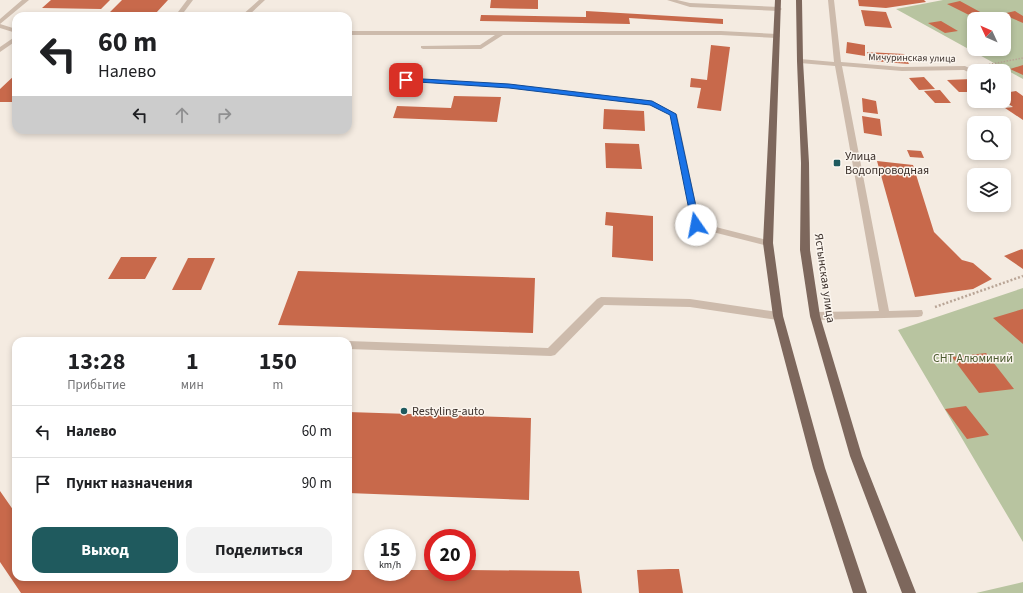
<!DOCTYPE html>
<html lang="ru">
<meta charset="utf-8">
<style>
body{margin:0;font-family:"Source Sans 3",sans-serif;background:#f2f2f2;color:#202124;height:100vh;display:flex;flex-direction:column;font-size:15px;white-space:nowrap}
*{box-sizing:border-box;margin:0}
p{font-size:13px;color:#757577}
.icon{flex:none;width:22px;height:22px;fill:none;stroke:currentColor;stroke-width:2;stroke-linecap:round;stroke-linejoin:round}
.map{position:relative;flex:1;overflow:hidden}
.details{position:absolute;left:12px;top:337px;width:340px;height:244px;display:flex;flex-direction:column;background:#fff;border-radius:12px;box-shadow:0 2px 6px #0003}
.details>*{flex:none}
.guide{position:absolute;left:12px;top:12px;width:340px;height:122px;border-radius:12px;box-shadow:0 2px 6px #0003;background:#fff;color:#202124;overflow:hidden}
.needle{width:26px;rotate:314deg}
.fabs{position:absolute;left:967px;top:12px;display:grid;gap:8px}
.fabs a{display:grid;place-items:center;width:44px;height:44px;border-radius:8px;background:#fff;box-shadow:0 2px 6px #0003;font-size:20px}
.speed{position:absolute;left:364px;top:529px;display:flex;gap:8px;font-size:20px;font-weight:700;text-align:center}
.speed>*{display:grid;place-content:center;width:52px;height:52px;border-radius:50%;background:#fff;box-shadow:0 2px 6px #0003;line-height:1}
.speed small{font-size:10px;font-weight:400}
.speed .limit{border:6px solid #d22;background:#fff;color:#111}
.pin{position:absolute;display:grid;place-items:center;width:34px;height:34px;color:#fff;margin:-17px;border-radius:8px;box-shadow:0 2px 6px #0006}
.me{position:absolute;width:44px;margin:-22px;rotate:348deg;stroke-linejoin:round;filter:drop-shadow(0 0 3px #0008)}
.turn{display:flex;align-items:center;gap:14px;height:84px;padding:0 20px;font-size:18px}
.turn .icon{width:52px;height:52px;stroke-width:2.5}
.turn b{display:block;font-size:28px;line-height:34px}
.lanes{display:flex;align-items:center;height:38px;padding:0 20px;background:#0003;justify-content:center;gap:20px;direction:ltr}
.lanes .off{opacity:.35}
.eta{display:flex;justify-content:space-evenly;align-items:center;height:68px;text-align:center}
.eta b{font-size:24px;font-weight:700;line-height:28px}
.button{display:flex;gap:8px;margin-top:auto;padding:8px 20px}
.button a{flex:1;height:46px;border-radius:12px;background:#1f5a5e;color:#fff;font-size:16px;font-weight:700;line-height:46px;text-align:center}
.button a+a{background:#f2f2f2;color:#202124}
ul{padding:0;list-style:none}
li{display:flex;align-items:center;gap:12px;height:52px;padding:0 20px;border-top:1px solid #e0e0e0}
li div{flex:1}
li b{display:block;font-size:15px}
li em{font-style:normal}
.map>svg:first-child{display:block}
.green{fill:#b8c4a0;fill-rule:evenodd}
.building{fill:#c8694b}
.lines{fill:none;stroke-linecap:round;stroke-linejoin:round}
.path-far1{stroke:#b9a596;stroke-width:1.5;stroke-dasharray:1.5 1.5;stroke-linecap:butt}
.path{stroke:#b9a596;stroke-width:2.5;stroke-dasharray:2 2;stroke-linecap:butt}
.lane{fill:#cdbbac;fill-rule:evenodd}
.primary{fill:#7d675c;fill-rule:evenodd}
.route{fill:#1a73e8;stroke:#114b97}
.poi-dot{fill:#1f5a5e;stroke:#fbf5ee;stroke-width:1.5}
.labels{text-anchor:middle;stroke-width:3;stroke-linejoin:round;paint-order:stroke}
.far-street-label{font-size:10px;fill:#3b302b;stroke:#fbf5ee}
.poi-label{font-size:12px;fill:#3b302b;stroke:#fbf5ee;text-anchor:start}
.street-label{font-size:12px;fill:#3b302b;stroke:#fbf5ee}
.park-label{font-size:12px;fill:#4a5a2e;stroke:#fbf5ee}
</style>
<div class="map">
<svg width="1023" height="593" viewBox="0 0 1023 593">
<rect width="100%" height="100%" fill="#f4ebe1"/>
<!-- green -->
<path class="green" d="M943 0H1023V79L896 9ZM974 19H1004V49H974Z
M1023 288V542L898 330Z
M1023 582V593H976Z"/>
<!-- building -->
<path class="building" d="M51 0H110L101 9 42 8Z
M122 0H168L156 13H109Z
M491 0H538V9L490 8Z
M858 0H924L926 2 886 8 859 6Z
M960 1 982 13 969 15 947 4Z
M861 10 886 12 892 28 865 26Z
M586 11 723 19V24L629 18 630 24 480 21 481 15 586 17Z
M1015 11 1023 16V23L1002 14Z
M941 21 958 31 945 33 928 23Z
M847 42 865 45V56L846 53Z
M711 45 730 47 721 111 697 108 701 88 690 87 691 78 707 80Z
M867 52 904 54 909 64 871 61Z
M1023 65V75L1010 69Z
M16 74V102H0V89Z
M924 77 935 89 919 90 909 78Z
M972 79 974 80V92H959L947 80Z
M940 90 951 103H935L924 91Z
M1016 91 1023 96V120L1005 108 1013 107 1004 101V93Z
M454 96 501 97 497 122 393 118 397 106 451 108Z
M862 98 876 101 878 114 863 112Z
M604 109 644 111 645 131 603 129Z
M862 116 880 119 882 136 864 133Z
M605 143 639 144 642 169 606 168Z
M907 150 921 151 924 158 910 157Z
M877 161 913 165 934 232 962 260 973 263 992 279 973 289 915 297Z
M606 212 653 216V261L612 257 613 226 605 225Z
M1022 249 1023 250V269L1004 256Z
M121 257H157L145 279H108Z
M188 258H215L201 290H172Z
M298 271 535 278 533 333 278 325Z
M1023 309V344L993 318Z
M986 353 1014 389 979 393 952 357Z
M966 406 989 435 967 439 945 409Z
M348 412 531 418 529 500 348 493Z
M0 491 16 514V577H348V570H373V572H407V570H433V572H467V570L579 571 582 593H21L0 562Z
M669 569H679L683 593H639L637 570Z"/>
<g class="lines">
<!-- path-far1 -->
<path class="path-far1" d="M986 65 1023 58"/>
<!-- path -->
<path class="path" d="M935 307 1023 276"/>
<!-- lane -->
<path class="lane" d="M22 0H29L0 24V19Z
M187 0H193L181 16H175Z
M259 0H265L248 16H241Z
M667 0H677L690 3 779 7 782 9 779 11 690 7Z
M828 0H834L841 62 902 67 965 66 975 71H974V75L964 70 902 71 842 66 889 311 922 310 923 313 922 316 918 317 815 320 811 319 810 316 811 313 815 312 879 311 835 66 800 63 797 61 800 59 834 62Z
M0 24 16 29V33L0 28Z
M348 31H721L777 34 780 36 777 38 721 35H503L481 49H423L421 48V46L480 45 495 35H348Z
M16 36V41L0 52V47Z
M406 78 509 84 652 101 677 114 700 223 771 241 773 243 768 246 693 227 670 115 650 105 509 88 404 81V79Z
M601 297 690 299 778 312 782 313 783 316 782 319 778 320 690 307 604 305 555 355 551 356 348 349V341L548 348 597 299Z"/>
<!-- primary -->
<path class="primary" d="M775 0H781L773 243 783 316 825 468 867 593H853L813 468 773 316 763 243Z
M796 0H802L803 61 809 163 810 250 820 316 862 456 916 593H902L850 456 810 316 800 250 801 163 797 61Z"/>
</g>
<!-- route -->
<path class="route" d="M406 78 509 84 652 101 676 114 700 225 696 227 692 225 670 115 650 105 509 88 403 81V79Z"/>
<!-- markers -->
<g class="poi-dot">
<rect x="833" y="159" width="8" height="8" rx="2"/>
<circle cx="404" cy="411" r="4"/>
</g>
<g class="labels">
<!-- far-street labels -->
<g class="far-street-label">
<text transform="translate(912 57) rotate(1)" y="4">Мичуринская улица</text>
</g>
<!-- poi labels -->
<g class="poi-label">
<text x="845" y="160">Улица<tspan x="845" dy="14">Водопроводная</tspan></text>
<text x="412" y="415">Restyling-auto</text>
</g>
<!-- street labels -->
<g class="street-label">
<text transform="translate(825 278) rotate(82)" y="4">Ястынская улица</text>
</g>
<!-- park labels -->
<g class="park-label">
<text x="973" y="362">СНТ Алюминий</text>
</g>
</g>
</svg>
<div class="fabs">
<a><svg class="needle" viewBox="-14 -14 28 28"><path d="M0-13l5 13h-10z" fill="#e53935"/><path d="M0 13l5-13h-10z" fill="#757577"/></svg></a>
<a><svg class="icon" aria-label="sound" viewBox="0 0 24 24"><path d="M4 9h4l5-4v14l-5-4H4zM17 9q2 3 0 6"/></svg></a>
<a><svg class="icon" aria-label="search" viewBox="0 0 24 24"><circle cx="10" cy="10" r="6"/><path d="M15 15l6 6"/></svg></a>
<a><svg class="icon" aria-label="layers" viewBox="0 0 24 24"><path d="M12 4l9 5-9 5-9-5zM3 14l9 5 9-5"/></svg></a>
</div>
<div class="speed"><div>15<small>km/h</small></div><div class="limit">20</div></div>
<div class="pin" style="left:406px;top:80px;background:#d93025"><svg class="icon" aria-label="arrive" viewBox="0 0 24 24"><path d="M6 21V4h12l-3 4 3 4H6"/></svg></div>
<svg class="me" style="left:696px;top:225px" viewBox="-20 -20 40 40"><circle r="19" fill="#fff"/><path d="M0-13L10 11 0 6-10 11z" fill="#1a73e8"/></svg>
<div class="guide">
<div class="turn"><svg class="icon" aria-label="left" viewBox="0 0 24 24"><path d="M17 20v-9H6M10 6l-5 5 5 5"/></svg><div><b>60 m</b>Налево</div></div>
<div class="lanes"><svg class="icon" aria-label="left" viewBox="0 0 24 24"><path d="M17 20v-9H6M10 6l-5 5 5 5"/></svg><svg class="icon off" aria-label="ahead" viewBox="0 0 24 24"><path d="M12 20V5M6 11l6-6 6 6"/></svg><svg class="icon off" aria-label="right" viewBox="0 0 24 24"><path d="M7 20v-9h11M14 6l5 5-5 5"/></svg></div>
</div>
<section class="details">
<div class="eta">
<div><b>13:28</b><p>Прибытие</p></div>
<div><b>1</b><p>мин</p></div>
<div><b>150</b><p>m</p></div>
</div>
<ul>
<li><svg class="icon" aria-label="left" viewBox="0 0 24 24"><path d="M17 20v-9H6M10 6l-5 5 5 5"/></svg><div><b>Налево</b></div><em>60 m</em></li>
<li><svg class="icon" aria-label="arrive" viewBox="0 0 24 24"><path d="M6 21V4h12l-3 4 3 4H6"/></svg><div><b>Пункт назначения</b></div><em>90 m</em></li>
</ul>
<div class="button"><a>Выход</a><a>Поделиться</a></div>
</section>
</div>
